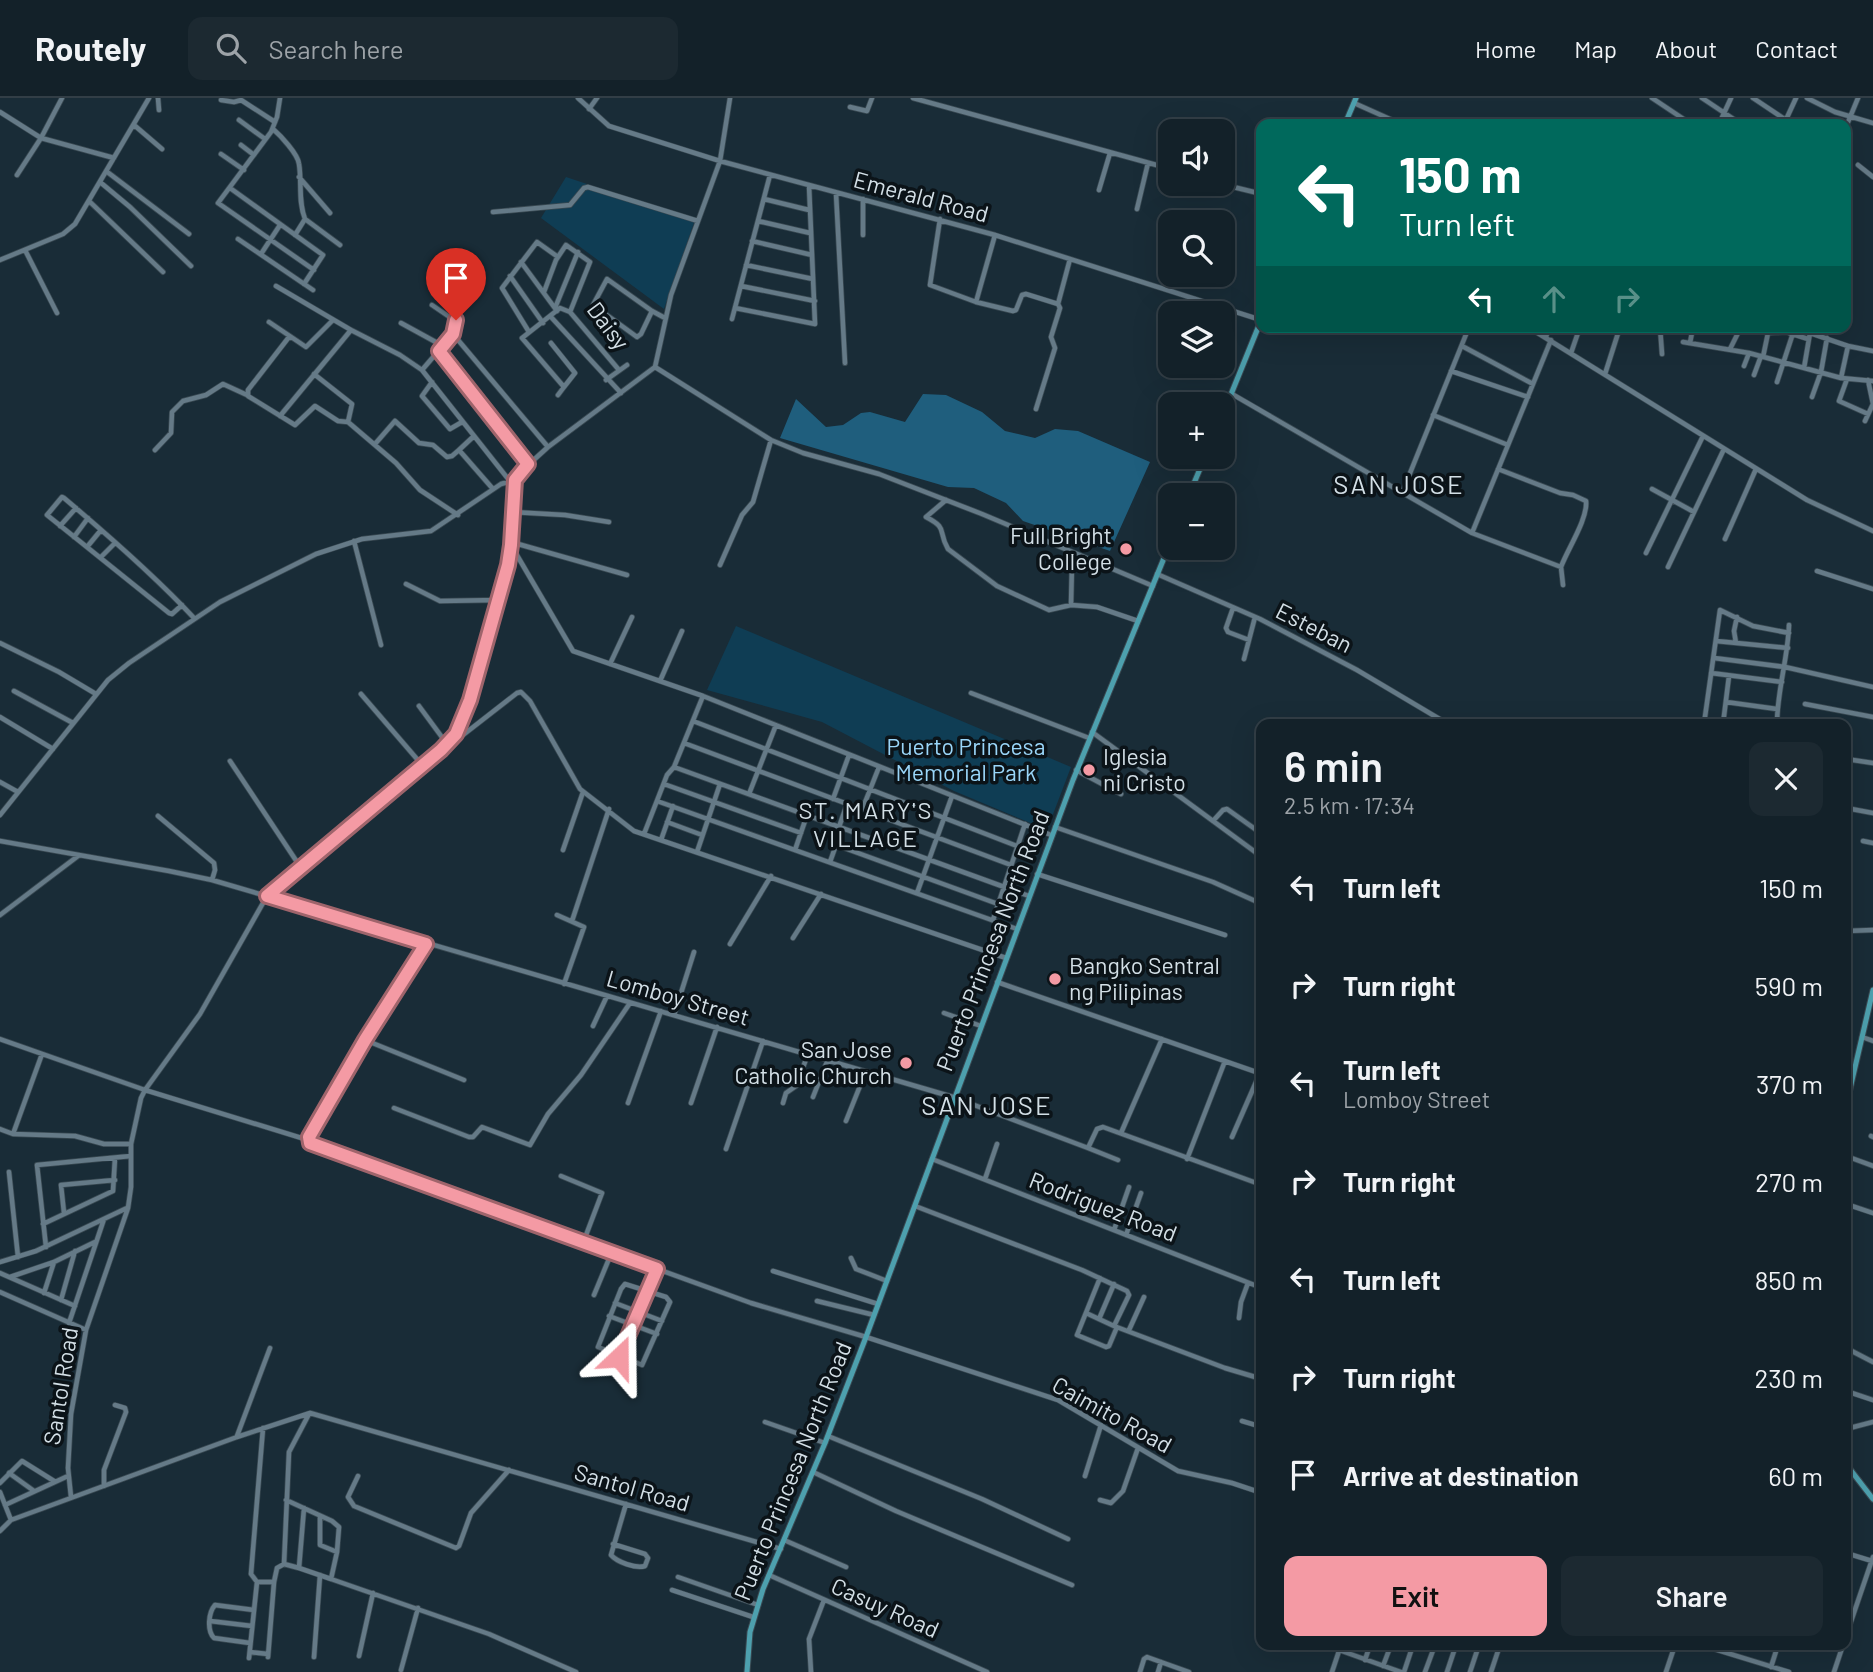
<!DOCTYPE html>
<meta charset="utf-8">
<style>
body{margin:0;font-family:Barlow,sans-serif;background:#1c2931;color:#f1f3f6;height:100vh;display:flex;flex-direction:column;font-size:26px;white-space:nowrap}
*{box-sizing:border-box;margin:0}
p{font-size:23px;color:#9da3a8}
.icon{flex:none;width:38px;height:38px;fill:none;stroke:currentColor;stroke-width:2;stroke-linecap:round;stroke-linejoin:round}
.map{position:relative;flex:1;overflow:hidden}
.sheet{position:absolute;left:1256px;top:621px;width:595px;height:931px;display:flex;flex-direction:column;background:#132129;border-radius:14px;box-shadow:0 7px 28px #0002,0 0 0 2px #323e46}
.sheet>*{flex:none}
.banner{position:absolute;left:1256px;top:21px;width:595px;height:214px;border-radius:14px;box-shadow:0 7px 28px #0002,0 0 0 2px #323e46;background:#00695c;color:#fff;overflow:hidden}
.controls{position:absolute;left:1158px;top:21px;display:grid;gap:14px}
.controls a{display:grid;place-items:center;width:77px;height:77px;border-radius:14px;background:#132129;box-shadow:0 7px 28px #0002,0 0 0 2px #323e46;font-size:35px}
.pin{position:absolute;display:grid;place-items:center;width:60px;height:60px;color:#fff;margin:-72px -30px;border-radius:50% 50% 50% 0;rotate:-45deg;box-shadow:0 0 7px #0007}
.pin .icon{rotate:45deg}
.me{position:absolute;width:77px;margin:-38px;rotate:23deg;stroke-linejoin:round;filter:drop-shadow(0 0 5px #0008)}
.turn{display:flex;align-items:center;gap:24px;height:147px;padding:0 28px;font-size:32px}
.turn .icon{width:91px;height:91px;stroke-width:2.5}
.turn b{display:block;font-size:49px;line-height:60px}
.lanes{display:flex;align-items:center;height:66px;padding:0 28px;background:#0003;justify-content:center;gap:35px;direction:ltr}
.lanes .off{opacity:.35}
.round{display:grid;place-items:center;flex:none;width:74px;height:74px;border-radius:14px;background:#1c2931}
.overview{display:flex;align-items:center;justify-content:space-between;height:119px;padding:0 28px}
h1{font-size:42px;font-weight:600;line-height:52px}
.primary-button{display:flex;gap:14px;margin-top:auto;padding:14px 28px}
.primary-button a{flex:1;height:80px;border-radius:14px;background:#f49aa4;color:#111;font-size:28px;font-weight:600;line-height:80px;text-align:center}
.primary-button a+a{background:#1c2931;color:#f1f3f6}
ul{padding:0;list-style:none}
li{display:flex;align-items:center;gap:21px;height:98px;padding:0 28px}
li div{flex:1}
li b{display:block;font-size:26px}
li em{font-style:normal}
header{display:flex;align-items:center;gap:42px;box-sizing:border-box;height:98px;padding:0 35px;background:#132129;border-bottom:2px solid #323e46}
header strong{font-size:33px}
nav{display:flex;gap:38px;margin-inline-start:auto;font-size:24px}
.search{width:490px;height:63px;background:#1c2931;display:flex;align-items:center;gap:18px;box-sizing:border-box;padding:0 24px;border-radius:14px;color:#9da3a8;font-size:26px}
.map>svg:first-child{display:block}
.green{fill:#0f3d54}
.forest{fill:#1f5e7d}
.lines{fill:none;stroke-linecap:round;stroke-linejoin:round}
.minor-casing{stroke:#394952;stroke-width:6}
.major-casing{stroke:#394952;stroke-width:7}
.minor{stroke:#657a87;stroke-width:4.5}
.major{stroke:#4da0ae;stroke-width:5}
.route-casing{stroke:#9f646b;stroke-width:18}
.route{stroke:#f49aa4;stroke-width:12}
.poi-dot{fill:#f49aa4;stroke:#0b1318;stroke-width:2.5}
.labels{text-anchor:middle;stroke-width:7;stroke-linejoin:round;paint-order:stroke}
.street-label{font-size:23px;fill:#d3dfe6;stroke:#0b1318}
.poi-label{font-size:23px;fill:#d3dfe6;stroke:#0b1318;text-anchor:end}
.park-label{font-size:23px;fill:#9ad6f9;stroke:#0b1318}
.neighbourhood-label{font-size:24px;letter-spacing:2px;fill:#d3dfe6;stroke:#0b1318}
.quarter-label{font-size:26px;letter-spacing:2px;fill:#d3dfe6;stroke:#0b1318}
</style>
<header>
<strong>Routely</strong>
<div class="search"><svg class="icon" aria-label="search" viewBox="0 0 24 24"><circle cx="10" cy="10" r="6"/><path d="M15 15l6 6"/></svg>Search here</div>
<nav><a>Home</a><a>Map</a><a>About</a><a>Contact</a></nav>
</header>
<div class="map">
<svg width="1873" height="1574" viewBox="0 0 1873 1574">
<rect width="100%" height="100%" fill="#192c37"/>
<!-- green -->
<path class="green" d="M566 79 695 122 664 211 541 120Z
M736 528 1071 669 1047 732 954 693 822 624 707 592Z"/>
<!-- forest -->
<path class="forest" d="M923 296 946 297 982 314 1005 333 1035 340 1055 331 1078 333 1150 364 1110 453 1023 423 1006 405 974 390 948 389 780 340 796 301 826 329 843 327 861 315 870 314 905 324Z"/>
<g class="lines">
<!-- minor casing -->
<g class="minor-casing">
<path id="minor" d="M158 0 159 12
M280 0 277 19 271 34 218 105 314 172
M578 0 609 28 720 63 995 137 1261 222
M913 0 1171 71
M1652 0 1691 26
M1702 0 1741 26
M1753 0 1792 26
M1807 0 1835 14 1873 25
M221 2 234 4 241 2 275 24
M1354 5 1401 26
M850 9 867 13 872 0
M589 11 597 0
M0 14 41 40 114 60
M239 22 265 41
M1719 26 1731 0
M1784 26 1796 0
M134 27 162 51
M1846 29 1858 0
M273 31C280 37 298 56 299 66 302 84 298 104 305 121L340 147
M241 47 254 57
M221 56 244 72
M1858 67 1873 79
M1169 71 1171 62
M106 73 189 136
M17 77 41 40 62 0
M299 79 330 115
M100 84 130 109 191 168
M1221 86 1262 96
M230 90 323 157 304 186
M1099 92 1110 55
M836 95 845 265
M764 101 809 112
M89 103 163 174
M1137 111 1148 65
M493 114 570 107 584 90 588 89 698 123
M940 121 930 187 976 204 1013 213 1016 212 1022 197 1026 196 1058 206 1070 161
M758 123 810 135
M295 137 305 121
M863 137V101
M238 141 313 192
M752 143 812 157
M25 152 57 215
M261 156 280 127
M0 162 63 136 75 126 149 0
M521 164 557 213
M746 167 813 181
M510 178 543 225
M276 188 351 232
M741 188 815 203
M544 194 556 162 566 147 590 164 570 214 619 272
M976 204 995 137
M555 210 578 154
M735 210 815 226 809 87
M652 213 641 236 637 239 593 207 607 181 652 213 665 220
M551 219 621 295
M732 221 770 77
M269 224 306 249 333 222
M401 225 443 248
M1528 229 1807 402 1873 433
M1660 229 1662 256
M1754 229 1768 235 1786 234 1808 241
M1619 231 1660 230
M529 234 502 190 537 144 558 159
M453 236 548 349
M289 239 248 292V298L295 327 315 308 338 323 348 324 396 365 420 392 458 417
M1546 239 1549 229
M1683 244 1749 255 1841 280 1873 283
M551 245 575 275 564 289
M1690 245 1693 229
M1462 248 1533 286
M1730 251 1741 229
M439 253 528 366
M1571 255 1580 229
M1763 259 1768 235
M1744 268 1749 255
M655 269 771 342 803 355 879 376 982 416 1153 488
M1804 270 1810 235 1848 248 1873 253
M422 272 453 236 457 224 432 207
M1451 273 1528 299
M314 276 352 306 348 324
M1605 276 1620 229
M1754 277 1761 258
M1841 280 1848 248
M1847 281 1839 303 1868 316
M606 282 627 267
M1868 282 1873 306
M432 284 422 298 450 331 462 324
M1777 284 1795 229
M1232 296 1472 435 1561 469C1567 452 1588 421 1586 403L1573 397 1560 395 1498 371
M558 297 564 289 522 240 560 210 570 214
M1812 299 1821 274 1827 240
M1036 311 1055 250 1051 239 1060 210 1058 206
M1433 317 1508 347
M280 318 351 232 400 257 422 272 509 382
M1865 323 1873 306
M474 338 459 352 493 391
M375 346 395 323 419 345 433 347 447 359 452 358 459 352
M155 352 171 335 172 314 183 303 206 297 223 286 247 297
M1652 391 1694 414
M1402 395 1469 229
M946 402 926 419C949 431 937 432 948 451L997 488 1049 512 1071 507 1097 509 1138 523
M512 414 565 417 609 424
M60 428 76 410
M1472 435 1551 242
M74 439 88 420
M1725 441 1756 371
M354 443 381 547
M511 444 627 477
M511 447 573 553 703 598 1051 737
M87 449 101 432
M1646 455 1703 338
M101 459 115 445
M720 467 742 417 753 404 771 342
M1561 469 1563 487
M1668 469 1724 351
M1817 473 1873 491
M1157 476 1260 521 1357 572 1448 626
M406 486 440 503 499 502
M182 507 172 516 169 515 47 417 62 399 64 400C109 438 154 477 194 520
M1071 507 1072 465 1076 461 1083 459
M1233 510 1226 530 1228 534 1249 542 1255 519
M1716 543 1788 550
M0 545 59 574 96 596
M1736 545 1734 533 1737 519
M1714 560 1785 569 1873 589
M1244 561 1249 542
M610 566 632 519
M1711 575 1782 584
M660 583 682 533
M14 593 73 625
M971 595 1089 640
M361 596 423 668
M1726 604 1777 611
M1805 606 1873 619
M419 608 447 646
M0 619 53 651
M693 623 1017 748
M1704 626 1720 512 1753 528 1789 535
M1723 626 1729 578
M1777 626C1777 593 1788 560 1789 527
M1092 634 1262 759
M456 636 463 637 517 595 521 594 530 603 580 691 634 733 1006 860
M684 645 1011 767
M1846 661 1873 665
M230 663 301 770
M674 669 1029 798
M1076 672 1121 696
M0 684 18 694
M664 686 801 735
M749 696 776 627
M833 701 849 657
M657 703 1017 831
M1846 710 1873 715
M862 712 879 669
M0 717 108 582 129 565 220 504 316 456 362 441 431 433 501 386 515 382
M158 718 214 765 215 772 212 782
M1213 723 1223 712 1227 711 1262 736
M667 724 702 737
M839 729 847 706
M1055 729 1213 784 1262 806
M644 736 667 677 674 669 703 598
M661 742 673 708
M0 743 169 773 212 782 953 999 1088 1050 1097 1031 1103 1029 1262 1087
M1863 743 1873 745
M836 747 998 806
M563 752 583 694
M795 752 807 717
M697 754 720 686
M830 764 842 730
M1037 776 1225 837
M917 795 952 698
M0 817 78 758
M557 817 584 829 564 886
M993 822 1025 726
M572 823 609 711
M1846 833 1873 832
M793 840 821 796
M426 846 365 942 309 1039 310 1045 751 1205 866 1239 1058 1302 1178 1373 1232 1385 1262 1395
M730 846 771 778
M997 884 1262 976
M944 915 981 928
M674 917 694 854
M593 928 607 898
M1862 939 1873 943
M0 941 145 992 308 1042
M365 942 464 982
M813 999 828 961
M628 1005 661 913
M691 1005 717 929
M783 1005 786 995 796 988 808 956
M394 1010 469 1039H473L482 1029 530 1047 548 1016 581 977 630 905
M846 1023 866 973
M0 1031 13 1036 75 1038 104 1046H131
M1121 1035 1162 941
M13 1036 42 956
M1871 1038 1873 1039
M1232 1039 1260 975
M1088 1050 1118 1062
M726 1051 763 943
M1846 1058 1873 1068
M932 1061 1262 1190
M1187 1061 1225 963
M9 1074 18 1159
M561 1078 602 1095 583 1145
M985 1081 997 1046
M1846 1106 1873 1115
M915 1108 1082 1172 1127 1193 1129 1197 1114 1228
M64 1115 61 1087 115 1082
M43 1126 113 1093 115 1060
M1114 1132 1129 1089
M1126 1137 1141 1095
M46 1149 37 1067 131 1058
M851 1160 856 1171 887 1183
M0 1164 36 1153 127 1110
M773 1173 878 1206
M0 1175 75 1208
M10 1179 54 1164 95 1144
M1100 1180 1077 1237 1106 1249 1109 1248 1117 1229
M625 1186 666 1199 670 1204 642 1267 598 1249 621 1191Z
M0 1194 86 1232
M44 1195 54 1164
M594 1197 611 1156
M61 1202 75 1153
M817 1203 874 1217
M615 1205 662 1223
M1086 1215 1114 1228 1225 1270 1262 1281
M609 1218 657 1236
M1239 1220 1241 1204 1248 1185
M1099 1221 1114 1186
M69 1225 104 1121
M1129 1232 1144 1199
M1846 1250 1873 1264
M619 1259 657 1171
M1846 1293 1873 1302
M1242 1323 1262 1329
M765 1324 825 1345
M263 1330 251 1476 257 1484H274L277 1470 284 1466 289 1354 309 1316
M1846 1331 1873 1324
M237 1338 270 1250
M828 1338 982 1401 1068 1441
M813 1374 896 1413 1072 1487
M9 1375 34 1393
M358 1378 348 1399 354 1408 456 1450 459 1448 471 1415 509 1372
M1085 1378 1101 1327
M0 1385 22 1363 54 1383
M104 1388V1372L126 1314 125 1310 115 1307
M0 1394 11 1422
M71 1399 68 1370 71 1316 86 1232 128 1110 131 1089V1046L141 1000 145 992 200 916 267 798 423 668 456 636 470 602 480 571 507 467 516 378 548 349 655 269 671 197 720 63 730 0
M286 1402 332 1423 339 1429 337 1454 331 1481 489 1536 576 1574
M1100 1402 1111 1405 1123 1393 1138 1350
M5 1407 68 1378
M304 1410 299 1470 331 1481
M320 1418V1447L337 1454
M0 1433 11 1422 237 1339 310 1315 781 1451
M784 1442 846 1469
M613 1446 645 1456 648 1460 645 1468C636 1471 617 1464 611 1457L626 1406
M1846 1455 1872 1463
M284 1466 299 1470
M769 1477 987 1574
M678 1479 758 1507
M672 1492 753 1519
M210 1523 252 1528
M1846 1538 1873 1459
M250 1545 214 1540C207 1533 208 1515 215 1507L254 1512
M1701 1547 1789 1574
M1339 1552 1401 1574
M250 1554 268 1556
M359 1558 373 1495
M268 1559 274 1484
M314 1559 320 1477
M249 1560 257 1484
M1365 1562 1370 1547
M1383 1568 1391 1547
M1771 1569 1778 1547
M401 1572 418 1510
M811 1574 809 1541 824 1502
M1140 1574 1144 1561 1147 1559 1189 1574
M1158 1574 1161 1564
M1332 1574 1341 1547
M1404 1574 1413 1547
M1425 1574 1435 1547
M1447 1574 1456 1547
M1470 1574 1479 1547
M1491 1574 1500 1547
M1666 1574 1675 1547
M1834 1574 1843 1547"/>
</g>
<!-- major casing -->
<g class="major-casing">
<path id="major" d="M1345 26 1356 0
M1223 316 1262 220
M1189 397 1205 359
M1846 1008 1873 892
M1846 1366 1873 1401
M747 1574 750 1534 763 1491 825 1345 866 1239 1073 682 1171 443"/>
</g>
<!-- minor -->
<use href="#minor" class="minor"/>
<!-- major -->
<use href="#major" class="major"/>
</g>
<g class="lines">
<!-- route casing -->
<g class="route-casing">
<path id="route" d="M456 222 453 236 439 253 528 366 515 382 511 447 508 467 470 602 456 636 441 652 267 798 426 846 365 942 309 1039 310 1045 657 1171 619 1259"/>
</g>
<!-- route -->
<use href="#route" class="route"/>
</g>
<!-- markers -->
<g class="poi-dot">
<circle cx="1126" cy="451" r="7"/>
<circle cx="1089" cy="672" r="7"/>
<circle cx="1055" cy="881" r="7"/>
<circle cx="906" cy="965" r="7"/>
</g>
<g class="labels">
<!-- street labels -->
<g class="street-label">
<text transform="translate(921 99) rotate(15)" y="8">Emerald Road</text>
<text transform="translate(608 228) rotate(53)" y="8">Daisy</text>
<text transform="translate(1314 530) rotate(27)" y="8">Esteban</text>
<text transform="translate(993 843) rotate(-69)" y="8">Puerto Princesa North Road</text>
<text transform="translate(678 900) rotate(16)" y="8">Lomboy Street</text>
<text transform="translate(1103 1109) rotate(21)" y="8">Rodriguez Road</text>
<text transform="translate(61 1288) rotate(-81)" y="8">Santol Road</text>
<text transform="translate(1112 1317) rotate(29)" y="8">Caimito Road</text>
<text transform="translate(793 1373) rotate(-68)" y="8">Puerto Princesa North Road</text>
<text transform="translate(632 1390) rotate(16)" y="8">Santol Road</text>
<text transform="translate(885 1510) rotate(24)" y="8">Casuy Road</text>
</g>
<!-- poi labels -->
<g class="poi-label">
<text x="1112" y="446">Full Bright<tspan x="1112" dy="26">College</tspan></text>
<text x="1103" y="667" text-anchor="start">Iglesia<tspan x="1103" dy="26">ni Cristo</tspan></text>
<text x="1069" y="876" text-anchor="start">Bangko Sentral<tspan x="1069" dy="26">ng Pilipinas</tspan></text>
<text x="892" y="960">San Jose<tspan x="892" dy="26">Catholic Church</tspan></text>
</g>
<!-- park labels -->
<g class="park-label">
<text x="966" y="657">Puerto Princesa<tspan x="966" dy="26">Memorial Park</tspan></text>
</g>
<!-- neighbourhood labels -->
<g class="neighbourhood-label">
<text x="866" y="721">ST. MARY'S<tspan x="866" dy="28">VILLAGE</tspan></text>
</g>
<!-- quarter labels -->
<g class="quarter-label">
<text x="1399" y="396">SAN JOSE</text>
<text x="987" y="1017">SAN JOSE</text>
</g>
</g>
</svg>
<div class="controls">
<a><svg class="icon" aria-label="sound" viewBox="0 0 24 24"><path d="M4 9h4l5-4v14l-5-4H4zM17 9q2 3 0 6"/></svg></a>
<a><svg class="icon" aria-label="search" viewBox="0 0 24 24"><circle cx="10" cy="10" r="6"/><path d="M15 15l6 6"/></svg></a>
<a><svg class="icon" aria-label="layers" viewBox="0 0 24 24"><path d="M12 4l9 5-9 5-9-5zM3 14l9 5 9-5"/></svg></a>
<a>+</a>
<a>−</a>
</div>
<div class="pin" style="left:456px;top:222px;background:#d93025"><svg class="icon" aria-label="arrive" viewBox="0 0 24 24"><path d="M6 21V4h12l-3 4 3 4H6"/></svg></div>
<svg class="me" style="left:619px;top:1259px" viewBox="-20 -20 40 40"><path d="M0-17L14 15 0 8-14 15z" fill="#f49aa4" stroke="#fff" stroke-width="4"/></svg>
<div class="banner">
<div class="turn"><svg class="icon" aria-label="left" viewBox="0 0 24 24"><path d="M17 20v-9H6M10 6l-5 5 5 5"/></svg><div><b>150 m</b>Turn left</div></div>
<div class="lanes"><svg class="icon" aria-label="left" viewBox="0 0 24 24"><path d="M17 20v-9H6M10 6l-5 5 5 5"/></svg><svg class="icon off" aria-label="ahead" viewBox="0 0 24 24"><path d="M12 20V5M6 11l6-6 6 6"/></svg><svg class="icon off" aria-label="right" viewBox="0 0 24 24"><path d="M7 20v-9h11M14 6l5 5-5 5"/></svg></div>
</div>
<section class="sheet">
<div class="overview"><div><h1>6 min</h1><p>2.5 km · 17:34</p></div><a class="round"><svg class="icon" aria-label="close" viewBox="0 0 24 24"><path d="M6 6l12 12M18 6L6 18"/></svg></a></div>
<ul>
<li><svg class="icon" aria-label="left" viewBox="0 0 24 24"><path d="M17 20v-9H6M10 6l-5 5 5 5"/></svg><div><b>Turn left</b></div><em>150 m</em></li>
<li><svg class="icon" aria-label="right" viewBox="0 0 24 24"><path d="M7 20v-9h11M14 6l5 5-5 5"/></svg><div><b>Turn right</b></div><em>590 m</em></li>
<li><svg class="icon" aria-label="left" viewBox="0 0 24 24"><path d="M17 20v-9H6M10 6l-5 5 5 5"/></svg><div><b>Turn left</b><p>Lomboy Street</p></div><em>370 m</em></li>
<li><svg class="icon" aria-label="right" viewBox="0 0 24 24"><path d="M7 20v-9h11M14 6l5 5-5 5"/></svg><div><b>Turn right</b></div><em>270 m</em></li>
<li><svg class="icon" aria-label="left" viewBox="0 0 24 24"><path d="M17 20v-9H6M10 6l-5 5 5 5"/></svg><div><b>Turn left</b></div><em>850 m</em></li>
<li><svg class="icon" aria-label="right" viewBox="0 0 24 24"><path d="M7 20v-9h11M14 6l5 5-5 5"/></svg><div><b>Turn right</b></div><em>230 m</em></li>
<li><svg class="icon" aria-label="arrive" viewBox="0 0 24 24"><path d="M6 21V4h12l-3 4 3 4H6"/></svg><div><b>Arrive at destination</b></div><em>60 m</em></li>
</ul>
<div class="primary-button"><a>Exit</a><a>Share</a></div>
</section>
</div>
